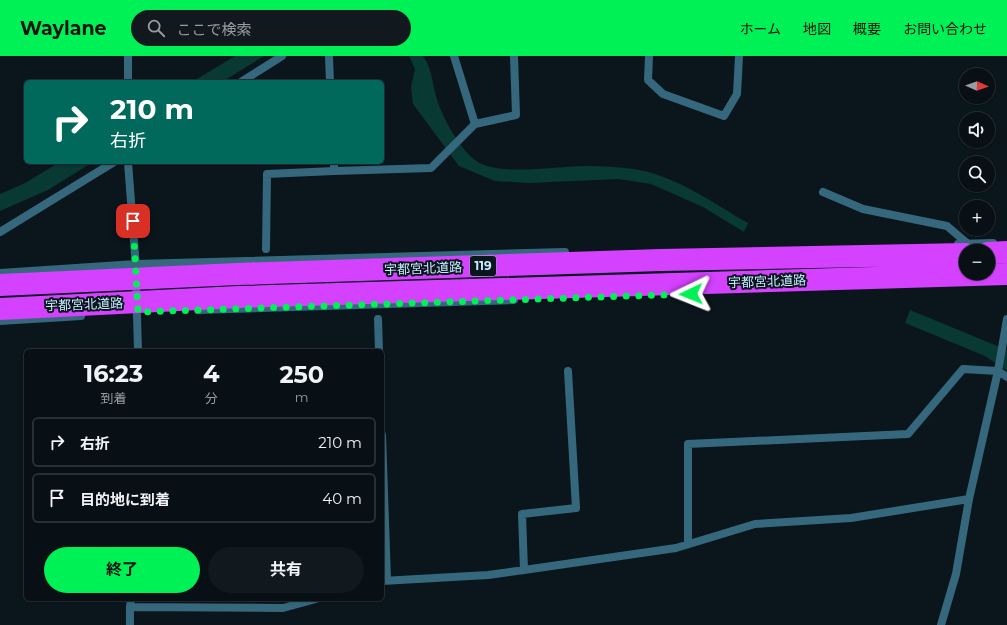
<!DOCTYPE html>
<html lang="ja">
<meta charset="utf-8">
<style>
body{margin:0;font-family:Montserrat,"Noto Sans JP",sans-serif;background:#11191e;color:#f1f3f6;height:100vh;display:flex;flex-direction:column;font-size:15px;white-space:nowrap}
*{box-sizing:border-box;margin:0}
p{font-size:13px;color:#989da0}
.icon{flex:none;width:22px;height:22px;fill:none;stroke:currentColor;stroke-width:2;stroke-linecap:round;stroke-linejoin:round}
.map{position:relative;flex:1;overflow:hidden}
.side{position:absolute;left:24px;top:293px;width:360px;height:252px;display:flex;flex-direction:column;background:#081015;border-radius:6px;box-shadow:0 1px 3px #0004,0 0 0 1px #293034}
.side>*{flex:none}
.hud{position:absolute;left:24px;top:24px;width:360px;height:84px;border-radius:6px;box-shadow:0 1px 3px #0004,0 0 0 1px #293034;background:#00695c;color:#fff;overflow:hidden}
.needle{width:26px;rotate:92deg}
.buttons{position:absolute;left:959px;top:12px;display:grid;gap:8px}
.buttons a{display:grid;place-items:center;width:36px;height:36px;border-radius:50%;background:#081015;box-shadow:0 1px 3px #0004,0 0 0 1px #293034;font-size:20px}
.pin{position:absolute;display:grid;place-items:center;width:34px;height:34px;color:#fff;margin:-17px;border-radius:8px;box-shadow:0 2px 6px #0006}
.me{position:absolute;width:44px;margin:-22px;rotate:268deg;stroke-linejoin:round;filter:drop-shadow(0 0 3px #0008)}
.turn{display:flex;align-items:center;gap:14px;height:84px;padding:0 20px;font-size:18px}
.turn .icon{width:52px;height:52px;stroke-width:2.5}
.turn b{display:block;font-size:28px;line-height:34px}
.eta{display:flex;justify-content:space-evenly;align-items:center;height:68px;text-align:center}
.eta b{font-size:24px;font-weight:700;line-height:28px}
.cta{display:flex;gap:8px;margin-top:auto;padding:8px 20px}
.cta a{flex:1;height:46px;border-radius:24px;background:#00f155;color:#111;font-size:16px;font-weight:700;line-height:46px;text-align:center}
.cta a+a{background:#11191e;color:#f1f3f6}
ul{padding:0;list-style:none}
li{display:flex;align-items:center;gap:12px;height:50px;margin:0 8px 6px;padding:0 12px;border:2px solid #293034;border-radius:6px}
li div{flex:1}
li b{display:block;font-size:15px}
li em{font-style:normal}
header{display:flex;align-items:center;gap:24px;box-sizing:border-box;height:56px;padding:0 20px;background:#00f155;color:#111}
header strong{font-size:19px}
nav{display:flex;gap:22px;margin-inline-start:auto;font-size:14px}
.search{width:280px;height:36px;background:#11191e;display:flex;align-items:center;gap:10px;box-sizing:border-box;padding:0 14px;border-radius:22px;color:#989da0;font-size:15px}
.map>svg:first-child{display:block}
.water{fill:#083933}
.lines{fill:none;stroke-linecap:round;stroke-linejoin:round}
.street{stroke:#35687c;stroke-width:8}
.highway{stroke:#d441ff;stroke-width:22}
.highway-bridge{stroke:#d441ff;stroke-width:22}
.route{stroke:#00f155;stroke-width:7;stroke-dasharray:0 12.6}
.labels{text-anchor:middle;stroke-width:4;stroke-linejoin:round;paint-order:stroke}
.shield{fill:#0b151c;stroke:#8eaabb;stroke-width:1}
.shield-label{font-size:12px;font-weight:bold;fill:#c6eaff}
.street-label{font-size:13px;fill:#c6eaff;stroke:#0b151c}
</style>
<header>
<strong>Waylane</strong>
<div class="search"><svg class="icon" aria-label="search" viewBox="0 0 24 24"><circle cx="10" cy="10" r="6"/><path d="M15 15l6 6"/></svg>ここで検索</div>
<nav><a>ホーム</a><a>地図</a><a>概要</a><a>お問い合わせ</a></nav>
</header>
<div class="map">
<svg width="1007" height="569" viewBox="0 0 1007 569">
<rect width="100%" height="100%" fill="#0b151c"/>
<!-- water -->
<path class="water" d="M235 0H264L222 26H192Z
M409 0H423C432 12 432 26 436 40 441 59 459 92 475 104 498 122 560 109 588 110 603 110 619 111 634 113 675 119 713 147 748 167L744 176 703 151 651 128 618 123 529 127 495 125 459 110 413 48 411 31 415 13Z
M60 106H93L48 134 0 155V138L25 127Z
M910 254 1007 294V315L985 300 905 267Z"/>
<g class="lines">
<!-- street -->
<path class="street" d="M329 0 330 26
M454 0 475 68
M649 0 648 24 663 38 724 60 737 38 739 0
M128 26V0
M241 26 282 0
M128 106 136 212
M334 106V115L431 112 475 68 516 59 514 0
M823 136 863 153 947 170 968 188
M0 176 114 106
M958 188 993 187
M266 193 267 118 334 115
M0 217 136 208 565 196
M136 224 138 295
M198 254 514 244
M378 263 379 295
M0 265 81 260
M382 379 387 524
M688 488V388L908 378 963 313 998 315 1007 321
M524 514 522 458 576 452 568 315
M382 525 488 519 524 514 676 492 755 468 851 462 969 443
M130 551 131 543
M130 569V551L283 552 316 543
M941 569 956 518 969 443 998 315 1007 263"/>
<!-- highway -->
<path class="highway" d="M988 197 1007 196"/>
<!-- highway-bridge -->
<path class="highway-bridge" d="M0 229 237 218 661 204 966 198
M0 253 238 241 1007 218"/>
</g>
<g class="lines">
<!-- route -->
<path class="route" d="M133 165 138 256 691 238"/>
</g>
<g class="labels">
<!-- shield labels -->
<rect class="shield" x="470" y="200" width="26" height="20" rx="3"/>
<g class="shield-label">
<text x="483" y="214">119</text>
</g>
<!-- street labels -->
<g class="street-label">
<text transform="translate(423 212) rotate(-2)" y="5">宇都宮北道路</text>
<text transform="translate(767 225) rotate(-2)" y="5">宇都宮北道路</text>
<text transform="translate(84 248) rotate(-2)" y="5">宇都宮北道路</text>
</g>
</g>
</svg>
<div class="buttons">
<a><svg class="needle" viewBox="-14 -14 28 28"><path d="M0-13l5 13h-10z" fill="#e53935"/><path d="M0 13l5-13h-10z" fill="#989da0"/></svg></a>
<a><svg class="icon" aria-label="sound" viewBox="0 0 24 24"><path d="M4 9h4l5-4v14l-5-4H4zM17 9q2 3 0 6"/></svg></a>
<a><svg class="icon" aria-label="search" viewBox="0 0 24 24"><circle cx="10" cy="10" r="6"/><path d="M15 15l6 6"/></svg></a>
<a>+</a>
<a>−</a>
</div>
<div class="pin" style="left:133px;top:165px;background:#d93025"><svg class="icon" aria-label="arrive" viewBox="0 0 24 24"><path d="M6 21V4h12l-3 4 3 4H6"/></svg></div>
<svg class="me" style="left:691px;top:238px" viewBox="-20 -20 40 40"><path d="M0-17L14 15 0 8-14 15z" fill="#00f155" stroke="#fff" stroke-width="4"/></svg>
<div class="hud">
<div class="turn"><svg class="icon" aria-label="right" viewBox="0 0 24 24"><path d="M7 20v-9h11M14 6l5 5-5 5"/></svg><div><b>210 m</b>右折</div></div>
</div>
<section class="side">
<div class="eta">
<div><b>16:23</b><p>到着</p></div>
<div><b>4</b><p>分</p></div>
<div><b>250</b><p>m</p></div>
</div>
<ul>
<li><svg class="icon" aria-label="right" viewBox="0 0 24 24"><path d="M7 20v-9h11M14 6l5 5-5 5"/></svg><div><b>右折</b></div><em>210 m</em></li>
<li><svg class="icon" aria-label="arrive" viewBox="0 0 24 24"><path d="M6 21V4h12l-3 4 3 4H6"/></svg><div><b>目的地に到着</b></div><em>40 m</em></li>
</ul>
<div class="cta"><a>終了</a><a>共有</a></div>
</section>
</div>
